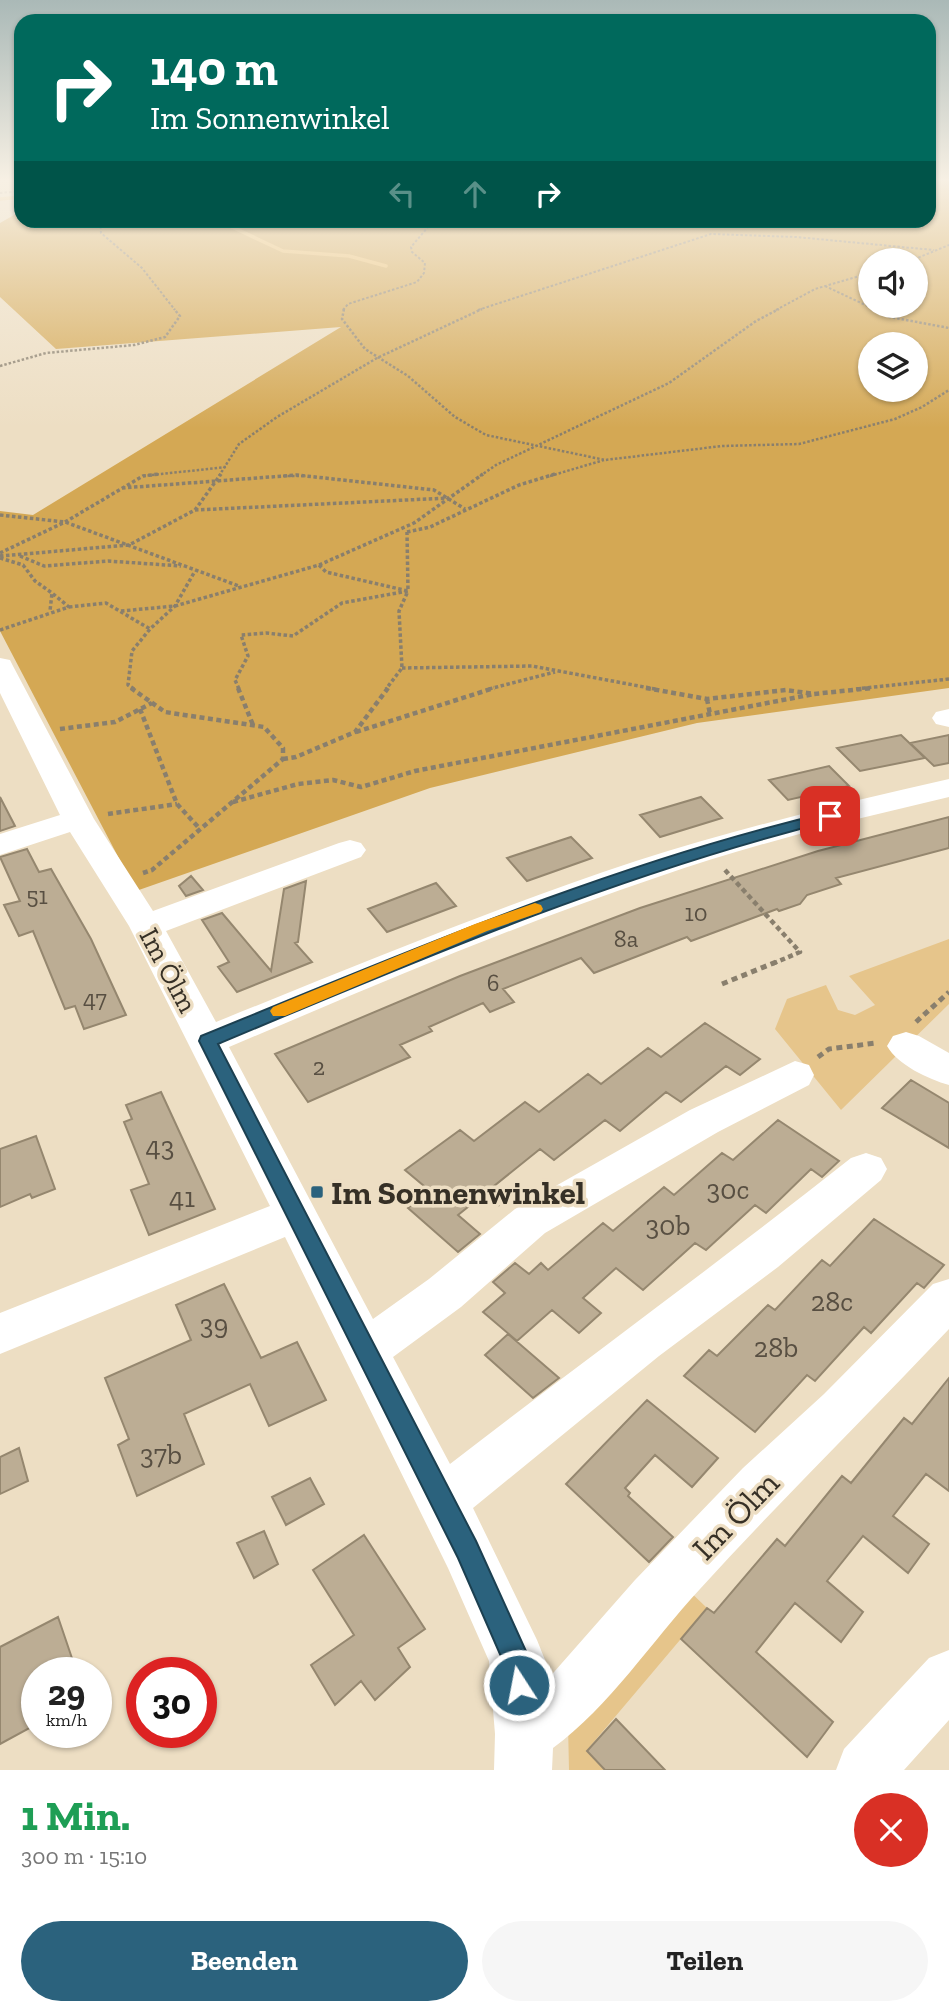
<!DOCTYPE html>
<html lang="de">
<meta charset="utf-8">
<style>
body{margin:0;font-family:"Zilla Slab",serif;background:#f6f6f6;color:#222;height:100vh;display:flex;flex-direction:column;font-size:26px;white-space:nowrap}
*{box-sizing:border-box;margin:0}
p{font-size:23px;color:#767676}
.icon{flex:none;width:38px;height:38px;fill:none;stroke:currentColor;stroke-width:2;stroke-linecap:round;stroke-linejoin:round}
.map{position:relative;height:1770px;overflow:hidden}
.details{display:flex;flex-direction:column;background:#fff;flex:1}
.details>*{flex:none}
.banner{position:absolute;left:14px;top:14px;width:922px;height:214px;border-radius:21px;box-shadow:0 2px 5px #0004;background:#00695c;color:#fff;overflow:hidden}
.buttons{position:absolute;left:858px;top:248px;display:grid;gap:14px}
.buttons a{display:grid;place-items:center;width:70px;height:70px;border-radius:50%;background:#fff;box-shadow:0 2px 5px #0004;font-size:35px}
.speed{position:absolute;left:21px;top:1657px;display:flex;gap:14px;font-size:35px;font-weight:700;text-align:center}
.speed>*{display:grid;place-content:center;width:91px;height:91px;border-radius:50%;background:#fff;box-shadow:0 2px 5px #0004;line-height:1}
.speed small{font-size:18px;font-weight:400}
.speed .limit{border:10px solid #d22;background:#fff;color:#111}
.pin{position:absolute;display:grid;place-items:center;width:60px;height:60px;color:#fff;margin:-30px;border-radius:14px;box-shadow:0 4px 10px #0006}
.me{position:absolute;width:77px;margin:-38px;rotate:349deg;stroke-linejoin:round;filter:drop-shadow(0 0 5px #0008)}
.turn{display:flex;align-items:center;gap:24px;height:147px;padding:0 21px;font-size:32px}
.turn .icon{width:91px;height:91px;stroke-width:2.5}
.turn b{display:block;font-size:49px;line-height:60px}
.lanes{display:flex;align-items:center;height:66px;padding:0 21px;background:#0003;justify-content:center;gap:35px;direction:ltr}
.lanes .off{opacity:.35}
.round{display:grid;place-items:center;flex:none;width:74px;height:74px;border-radius:37px;background:#f6f6f6}
.summary{display:flex;align-items:center;justify-content:space-between;height:119px;padding:0 21px}
h1{font-size:42px;font-weight:700;line-height:52px;color:#1e9e55}
.primary-button{display:flex;gap:14px;margin-top:auto;padding:14px 21px}
.primary-button a{flex:1;height:80px;border-radius:42px;background:#2b627d;color:#fff;font-size:28px;font-weight:700;line-height:80px;text-align:center}
.primary-button a+a{background:#f6f6f6;color:#222}
.map>svg:first-child{display:block}
.green{fill:#e6c58b}
.forest{fill:#d4a854;fill-rule:evenodd}
.lines{fill:none;stroke-linecap:round;stroke-linejoin:round}
.stream{stroke:#eec16d;stroke-width:3.5}
.building{fill:#bcad94;stroke:#95876f;stroke-width:2}
.path-far4{stroke:#897f6d;stroke-width:2;stroke-dasharray:2.5 2;stroke-linecap:butt}
.path-far3{stroke:#897f6d;stroke-width:2.5;stroke-dasharray:2.5 2;stroke-linecap:butt}
.path-far2{stroke:#897f6d;stroke-width:3.5;stroke-dasharray:3.5 2.5;stroke-linecap:butt}
.path-far1{stroke:#897f6d;stroke-width:4.5;stroke-dasharray:5 3.5;stroke-linecap:butt}
.path{stroke:#897f6d;stroke-width:5;stroke-dasharray:6 4.5;stroke-linecap:butt}
.minor{fill:#fff;fill-rule:evenodd}
.route{fill:#2b627d;stroke:#1c4051;stroke-width:2}
.slow{fill:#f59e0b}
.poi-dot{fill:#2b627d;stroke:#eddec3;stroke-width:2.5}
.labels{text-anchor:middle;stroke-width:7;stroke-linejoin:round;paint-order:stroke}
.number-label{font-size:24px;fill:#584f42}
.street-label{font-size:28px;fill:#363026;stroke:#eddec3}
.near-number-label{font-size:28px;fill:#584f42}
.near-poi-label{font-size:33px;font-weight:bold;fill:#363026;stroke:#eddec3;text-anchor:start}
.near-street-label{font-size:33px;fill:#363026;stroke:#eddec3}
</style>
<div class="map">
<svg width="949" height="1770" viewBox="0 0 949 1770">
<rect width="100%" height="100%" fill="#eddec3"/>
<!-- green -->
<path class="green" d="M949 939V1004L841 1110 775 1029 787 999 826 985 838 1010 855 1015 875 1005 849 976Z
M683 1585 707 1608 587 1750 605 1770H569L568 1725Z"/>
<!-- forest -->
<path class="forest" d="M929 181H949V688L697 723 430 788 136 891 0 631V511L33 515 341 327 56 349 0 297V223L21 211V220H929ZM870 261H915V306H870ZM870 345H915V390H870Z"/>
<g class="lines">
<!-- stream -->
<path class="stream" d="M0 199 21 197
M231 220 230 226 283 251 349 256 386 266"/>
</g>
<!-- building -->
<path class="building" d="M901 735 925 758 860 771 837 748Z
M949 735V763L934 766 910 743Z
M829 766 849 786 788 800 769 780Z
M0 797 15 826 0 831Z
M701 797 722 818 660 837 640 815Z
M949 817V848L836 878 841 884 807 895 800 904 779 911 777 909 691 941 687 937 594 973 581 958 503 989 514 1002 490 1012 483 1003 429 1027 432 1031 400 1045 410 1057 308 1102 275 1054 460 976 640 908 818 851Z
M571 837 592 858 527 881 507 858Z
M27 849 39 872 51 869 91 939 126 1015 84 1029 75 1006 65 1009 33 931 19 936 4 905 20 901 0 857Z
M191 876 203 890 186 896 179 886Z
M306 881 298 942 295 943 312 962 237 992 218 967 229 962 202 920 222 913 271 971 284 889Z
M436 883 456 906 387 932 368 909Z
M705 1023 760 1059 740 1075 726 1066 681 1102 666 1092 620 1131 605 1120 554 1160 540 1149 458 1215 480 1234 458 1252 408 1208 430 1191 405 1170 460 1130 474 1141 525 1102 539 1112 588 1074 601 1084 648 1048 661 1057Z
M911 1080 949 1103V1148L882 1108Z
M161 1092 215 1209 149 1235 131 1190 149 1184 124 1122 132 1119 126 1105Z
M778 1120 839 1161 822 1177 811 1169 766 1213 755 1205 706 1250 695 1243 643 1290 616 1268 583 1298 601 1313 579 1333 552 1310 517 1341 483 1312 505 1293 493 1282 515 1263 529 1274 541 1263 548 1270 603 1223 613 1231 664 1187 674 1195 722 1153 733 1160Z
M36 1136 55 1189 32 1198 30 1194 0 1207V1149Z
M874 1219 944 1265 924 1288 917 1283 871 1333 864 1327 815 1381 807 1375 755 1432 684 1376 709 1350 717 1356 768 1305 775 1310 822 1260 830 1266Z
M224 1284 261 1358 297 1342 326 1400 269 1426 250 1384 184 1414 204 1464 137 1496 118 1445 129 1439 105 1378 191 1340 176 1305Z
M508 1334 559 1378 533 1398 485 1355Z
M949 1378V1491L926 1474 893 1516 929 1544 908 1573 863 1536 827 1581 863 1612 841 1642 795 1603 756 1652 833 1722 807 1757 681 1639 707 1608 714 1613 777 1539 785 1546 842 1476 851 1483 904 1418 912 1424Z
M647 1400 718 1458 692 1487 655 1455 625 1488 630 1493 628 1496 673 1537 649 1562 566 1484Z
M19 1448 28 1481 0 1494V1457Z
M310 1478 324 1504 286 1525 272 1497Z
M264 1531 278 1564 254 1578 237 1543Z
M364 1535 425 1629 398 1648 410 1667 375 1700 361 1681 335 1705 311 1665 354 1635 313 1570Z
M58 1617 77 1673H37V1724L0 1744V1647Z
M616 1719 665 1770H605L587 1751Z"/>
<g class="lines">
<!-- path-far4 -->
<path class="path-far4" d="M0 193 21 191
M104 220 100 222 101 233 142 268 175 310
M910 261 949 245
M825 286 876 310
M343 310 348 304 417 282 424 273 425 263 412 252 411 247 434 220
M478 310 711 234 796 237 934 250
M776 310 815 289 870 273"/>
<!-- path-far3 -->
<path class="path-far3" d="M344 309 342 319 365 349 408 376 455 417 486 435 605 460 722 446 799 444 895 419 922 407 949 390
M872 309 890 317 949 328
M0 366 46 353 134 345 165 337 180 316 174 309
M143 476 226 467
M219 476 239 444 277 417 377 358 482 309
M283 476H306
M480 476 496 465 669 383 756 321 779 309
M550 476 604 460"/>
<!-- path-far2 -->
<path class="path-far2" d="M122 488 297 475 434 490 465 509
M195 510 449 498
M0 515 65 522 239 586
M407 532 430 527 519 485 555 474
M0 553 65 522 143 476 159 474
M0 556 129 545 195 510 221 474
M20 556 44 566 108 561 181 566
M0 558 23 565 35 581 52 593
M319 565 326 572 408 591 407 532
M69 607 106 603 150 629
M121 611 175 606 319 565 414 523 483 474
M0 630 69 607 52 593 50 611
M402 668 532 666 655 689
M134 689 128 685 132 651 150 629 175 606 195 571
M239 689 235 680 248 656 241 635 266 633 293 636 342 603 408 591 399 611 402 668 386 689
M489 689 555 672
M856 689 949 679"/>
<!-- path-far1 -->
<path class="path-far1" d="M131 688 165 712 264 727 283 748V759
M238 688 253 725
M646 688 707 699 786 690 814 694 872 688
M707 699 710 714
M140 709 177 804 200 829
M60 729 115 722 152 703
M356 732 494 688
M283 759 296 757 355 732 388 688
M233 802 298 784 333 780 361 787 415 771 814 694
M108 814 177 804
M725 870 800 952 772 964
M143 873 152 870 283 759"/>
<!-- path -->
<path class="path" d="M722 984 776 962
M916 1022 949 992
M818 1057 829 1049 876 1043
M496 1190 497 1207"/>
<!-- minor -->
<path class="minor" d="M0 658 10 660 13 666 94 819 153 911 339 843 350 840 361 843 366 850 361 857 166 931 216 1022C355 966 494 908 636 861 739 828 844 803 949 779V797C851 820 753 844 658 877 512 926 371 987 229 1047L373 1319 429 1279 515 1209 690 1110 795 1061 809 1065 814 1075 809 1085 718 1132 545 1233 461 1307 393 1357 450 1464C583 1361 720 1262 851 1158L866 1153 881 1158 887 1169 881 1180 778 1267 659 1356 473 1508 537 1640 545 1660 547 1680 635 1580 743 1468 824 1394 933 1284 949 1279V1329C867 1416 781 1500 700 1589 651 1642 610 1706 553 1748L552 1770H494L495 1734 489 1661 448 1568 285 1237 0 1354V1313L270 1206 129 926 70 832 0 855V834L60 815 0 693Z
M949 709V727L936 724 932 718 936 712Z
M906 1032 919 1036 949 1053V1085C928 1079 898 1065 887 1046L893 1036Z
M949 1650V1720L904 1770H836L844 1749 929 1658Z"/>
</g>
<!-- sky -->
<linearGradient id="sky" x2="0" y2="1"><stop stop-color="#aab9b7"/><stop offset="0.42" stop-color="#f7f0e4"/><stop offset="1" stop-color="#f7f0e4" stop-opacity="0"/></linearGradient>
<rect width="949" height="428" fill="url(#sky)"/>
<!-- route -->
<path class="route" d="M830 812 837 816 835 820C621 873 420 959 218 1044L476 1541 530 1660 533 1685 529 1695 519 1699 510 1695 506 1685 503 1661 458 1558 199 1041 201 1036C407 952 612 863 830 812Z"/>
<!-- slow -->
<path class="slow" d="M535 903 541 905 543 909 541 912 487 931 285 1016H273L270 1011 273 1007 475 924Z"/>
<!-- markers -->
<rect class="poi-dot" x="310" y="1185" width="14" height="14" rx="3.5"/>
<g class="labels">
<!-- number labels -->
<g class="number-label">
<text x="37" y="904">51</text>
<text x="696" y="921">10</text>
<text x="626" y="947">8a</text>
<text x="493" y="991">6</text>
<text x="95" y="1007">47</text>
<text x="319" y="1075">2</text>
</g>
<!-- street labels -->
<g class="street-label">
<text transform="translate(169 970) rotate(62)" y="10">Im Ölm</text>
</g>
<!-- near-number labels -->
<g class="near-number-label">
<text x="160" y="1156">43</text>
<text x="728" y="1199">30c</text>
<text x="182" y="1207">41</text>
<text x="668" y="1235">30b</text>
<text x="832" y="1311">28c</text>
<text x="214" y="1334">39</text>
<text x="776" y="1357">28b</text>
<text x="161" y="1464">37b</text>
</g>
<!-- near-poi labels -->
<g class="near-poi-label">
<text x="331" y="1204">Im Sonnenwinkel</text>
</g>
<!-- near-street labels -->
<g class="near-street-label">
<text transform="translate(735 1515) rotate(-46)" y="12">Im Ölm</text>
</g>
</g>
</svg>
<div class="buttons">
<a><svg class="icon" aria-label="sound" viewBox="0 0 24 24"><path d="M4 9h4l5-4v14l-5-4H4zM17 9q2 3 0 6"/></svg></a>
<a><svg class="icon" aria-label="layers" viewBox="0 0 24 24"><path d="M12 4l9 5-9 5-9-5zM3 14l9 5 9-5"/></svg></a>
</div>
<div class="speed"><div>29<small>km/h</small></div><div class="limit">30</div></div>
<div class="pin" style="left:830px;top:816px;background:#d93025"><svg class="icon" aria-label="arrive" viewBox="0 0 24 24"><path d="M6 21V4h12l-3 4 3 4H6"/></svg></div>
<svg class="me" style="left:519px;top:1685px" viewBox="-20 -20 40 40"><circle r="17" fill="#2b627d" stroke="#fff" stroke-width="3"/><path d="M0-11L8 9 0 5-8 9z" fill="#fff"/></svg>
<div class="banner">
<div class="turn"><svg class="icon" aria-label="right" viewBox="0 0 24 24"><path d="M7 20v-9h11M14 6l5 5-5 5"/></svg><div><b>140 m</b>Im Sonnenwinkel</div></div>
<div class="lanes"><svg class="icon off" aria-label="left" viewBox="0 0 24 24"><path d="M17 20v-9H6M10 6l-5 5 5 5"/></svg><svg class="icon off" aria-label="ahead" viewBox="0 0 24 24"><path d="M12 20V5M6 11l6-6 6 6"/></svg><svg class="icon" aria-label="right" viewBox="0 0 24 24"><path d="M7 20v-9h11M14 6l5 5-5 5"/></svg></div>
</div>
</div>
<section class="details">
<div class="summary"><div><h1>1 Min.</h1><p>300 m · 15:10</p></div><a class="round" style="background:#d93025;color:#fff"><svg class="icon" aria-label="close" viewBox="0 0 24 24"><path d="M6 6l12 12M18 6L6 18"/></svg></a></div>
<div class="primary-button"><a>Beenden</a><a>Teilen</a></div>
</section>
